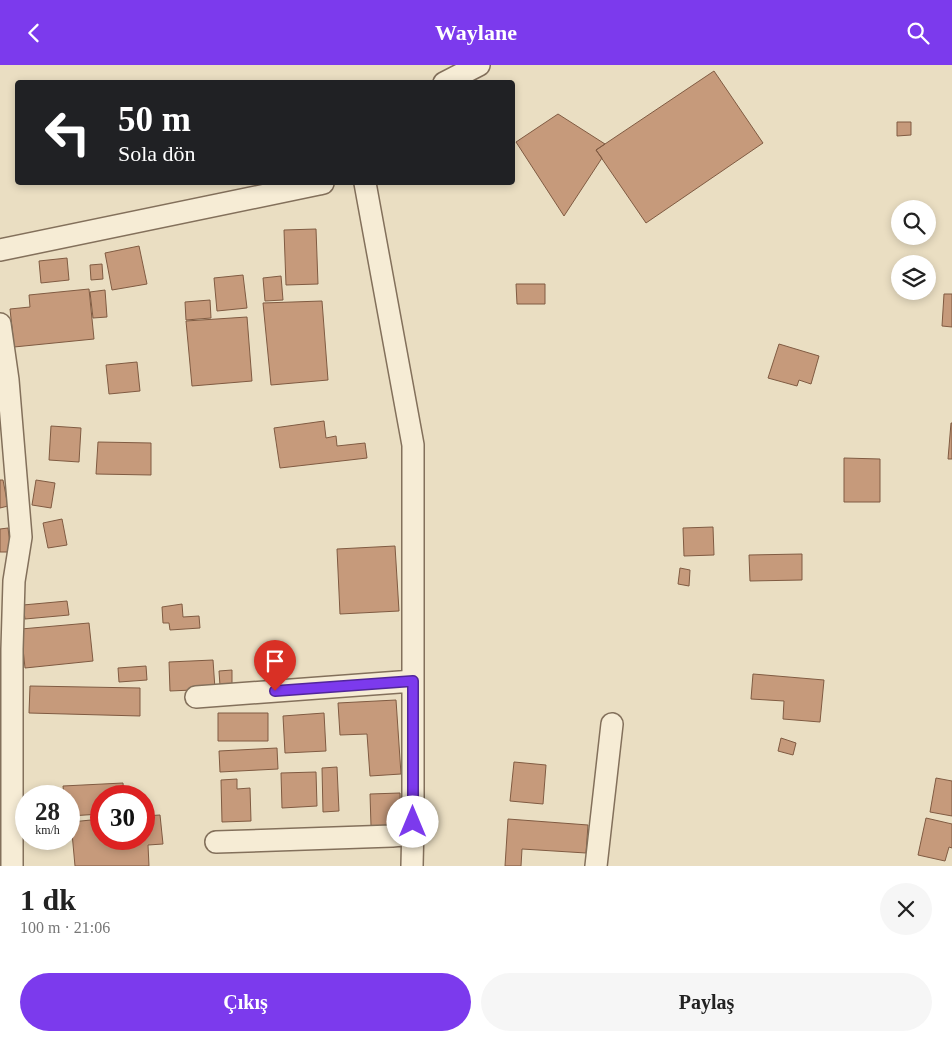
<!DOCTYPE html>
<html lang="tr">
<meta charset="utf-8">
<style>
body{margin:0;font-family:"Times New Roman",serif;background:#f6f6f6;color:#222;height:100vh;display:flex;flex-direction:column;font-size:19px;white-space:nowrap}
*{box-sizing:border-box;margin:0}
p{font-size:16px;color:#767676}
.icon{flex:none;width:28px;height:28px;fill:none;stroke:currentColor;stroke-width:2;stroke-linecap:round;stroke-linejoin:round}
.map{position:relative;height:801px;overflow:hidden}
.panel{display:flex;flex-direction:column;background:#fff;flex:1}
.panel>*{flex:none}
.guide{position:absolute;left:15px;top:15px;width:500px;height:105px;border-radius:5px;box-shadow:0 2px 8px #0003;background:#202124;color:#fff;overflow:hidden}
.buttons{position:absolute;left:891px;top:135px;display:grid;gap:10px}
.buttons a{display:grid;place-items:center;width:45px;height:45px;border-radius:50%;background:#fff;box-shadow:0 2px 8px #0003;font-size:25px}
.speed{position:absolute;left:15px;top:720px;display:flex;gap:10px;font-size:25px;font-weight:700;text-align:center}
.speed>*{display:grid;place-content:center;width:65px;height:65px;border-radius:50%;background:#fff;box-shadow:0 2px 8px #0003;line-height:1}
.speed small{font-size:12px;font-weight:400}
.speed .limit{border:8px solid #d22;background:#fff;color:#111}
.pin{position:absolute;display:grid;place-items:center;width:42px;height:42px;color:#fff;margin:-51px -21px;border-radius:50% 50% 50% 0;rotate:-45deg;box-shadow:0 0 5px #0007}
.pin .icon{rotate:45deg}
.me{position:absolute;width:55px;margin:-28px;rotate:0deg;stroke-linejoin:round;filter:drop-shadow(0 0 4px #0008)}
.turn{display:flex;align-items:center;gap:18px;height:105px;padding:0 20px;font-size:22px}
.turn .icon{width:65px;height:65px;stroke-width:2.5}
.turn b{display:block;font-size:35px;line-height:42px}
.round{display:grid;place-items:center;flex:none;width:52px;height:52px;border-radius:26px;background:#f6f6f6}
.overview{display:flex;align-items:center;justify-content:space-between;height:85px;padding:0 20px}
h1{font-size:30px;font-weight:800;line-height:38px}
.cta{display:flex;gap:10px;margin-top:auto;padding:10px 20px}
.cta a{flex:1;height:58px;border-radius:30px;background:#7c3aed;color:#fff;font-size:20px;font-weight:800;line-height:58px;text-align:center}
.cta a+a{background:#f6f6f6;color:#222}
header{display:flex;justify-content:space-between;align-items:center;height:65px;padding:0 20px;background:#7c3aed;color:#fff;font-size:22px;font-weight:800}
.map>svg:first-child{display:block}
.building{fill:#c69a7b;stroke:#805b42}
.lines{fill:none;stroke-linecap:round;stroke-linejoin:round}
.minor-casing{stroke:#83705b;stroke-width:24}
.minor{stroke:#f6ecd5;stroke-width:21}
.route-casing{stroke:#51269a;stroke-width:12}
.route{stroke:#7c3aed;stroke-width:9}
</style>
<header><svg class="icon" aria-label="back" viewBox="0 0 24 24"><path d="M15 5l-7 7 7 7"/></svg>Waylane<svg class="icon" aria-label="search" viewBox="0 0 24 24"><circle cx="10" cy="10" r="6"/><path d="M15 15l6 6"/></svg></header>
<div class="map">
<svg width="952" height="801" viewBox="0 0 952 801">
<rect width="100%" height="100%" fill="#eadec2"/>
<!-- building -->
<path class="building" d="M714 6 763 78 646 158 596 85Z
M558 49 605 79 596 85 602 93 564 151 516 77Z
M897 57H911V70L897 71Z
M316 164 318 219 286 220 284 165Z
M139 181 147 219 112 225 105 188Z
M67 193 69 215 41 218 39 196Z
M102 199 103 214 91 215 90 200Z
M243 210 247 243 217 246 214 213Z
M281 211 283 235 265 236 263 213Z
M516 219H545V239H517Z
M89 224 94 274 14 282 10 244 30 242 29 230Z
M105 225 107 252 93 253 90 227Z
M944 229H952V262L942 261Z
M210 235 211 253 186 255 185 237Z
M322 236 328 315 271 320 263 238Z
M247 252 252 316 192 321 186 256Z
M779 279 819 291 811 319 799 315 797 321 768 313Z
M137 297 140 326 109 329 106 300Z
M324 356 326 373 336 371 337 381 365 378 367 393 280 403 274 363Z
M951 358H952V394H948Z
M51 361 81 363 79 397 49 395Z
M98 377 151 378V410L96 409Z
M844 393 880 394V437H844Z
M0 415H3L8 441 0 443Z
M36 415 55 418 51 443 32 440Z
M62 454 67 480 48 483 43 458Z
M713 462 714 490 684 491 683 463Z
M8 463 11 487H0V464Z
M395 481 399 546 340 549 337 484Z
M802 489V515L750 516 749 490Z
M680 503 690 505 689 521 678 519Z
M67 536 69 550 25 554 23 540Z
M182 539 183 552 199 551 200 563 170 565 169 558H163L162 542Z
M89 558 93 596 25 603 21 564Z
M213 595 215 624 170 626 169 597Z
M146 601 147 615 119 617 118 603Z
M232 605V621H220L219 606Z
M753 609 824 615 820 657 783 654 784 636 751 634Z
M30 621 140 623V651L29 648Z
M396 635 401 709 370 711 367 669 340 670 338 638Z
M218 648H268V676H218Z
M324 648 326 686 285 688 283 651Z
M781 673 796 678 793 690 778 686Z
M277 683 278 704 220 707 219 686Z
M514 697 546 700 543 739 510 736Z
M337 702 339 746 323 747 322 703Z
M316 707 317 741 282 743 281 708Z
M936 713 952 716V751L930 747Z
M237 714V724L250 723 251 756 222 757 221 715Z
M123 718 124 731H101V749L69 751V731H64L63 721Z
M400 728 401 760 371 761 370 729Z
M160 750 163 779 148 780 149 801H75L71 757 101 754V774H144V751Z
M926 753 952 759V783L949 782 945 796 918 790Z
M508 754 588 760 586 788 522 784 521 801H505Z"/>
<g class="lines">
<!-- minor casing -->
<g class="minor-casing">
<path id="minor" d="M444 18 479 0
M365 118 413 380V757L412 801
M0 185 319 119 323 118
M0 259 8 315 21 472 14 516 12 584V801
M196 632 413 616
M216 777 392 771 412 769
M596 801 612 659"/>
</g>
<!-- minor -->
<use href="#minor" class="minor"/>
</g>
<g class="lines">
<!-- route casing -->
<g class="route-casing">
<path id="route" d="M275 626 413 616V757"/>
</g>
<!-- route -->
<use href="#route" class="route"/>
</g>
</svg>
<div class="buttons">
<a><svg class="icon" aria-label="search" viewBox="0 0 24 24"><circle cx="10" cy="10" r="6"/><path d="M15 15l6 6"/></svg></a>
<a><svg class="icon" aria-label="layers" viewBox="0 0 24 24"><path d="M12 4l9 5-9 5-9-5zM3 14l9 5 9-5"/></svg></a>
</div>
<div class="speed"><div>28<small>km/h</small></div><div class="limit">30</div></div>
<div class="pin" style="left:275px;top:626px;background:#d93025"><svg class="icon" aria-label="arrive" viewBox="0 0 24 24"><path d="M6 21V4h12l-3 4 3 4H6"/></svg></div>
<svg class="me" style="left:413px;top:757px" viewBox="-20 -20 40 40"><circle r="19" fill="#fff"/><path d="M0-13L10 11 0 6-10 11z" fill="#7c3aed"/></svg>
<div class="guide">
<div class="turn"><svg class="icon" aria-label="left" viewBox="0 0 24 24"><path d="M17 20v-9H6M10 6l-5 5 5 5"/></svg><div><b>50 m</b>Sola dön</div></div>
</div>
</div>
<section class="panel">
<div class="overview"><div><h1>1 dk</h1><p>100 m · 21:06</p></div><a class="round"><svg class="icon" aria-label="close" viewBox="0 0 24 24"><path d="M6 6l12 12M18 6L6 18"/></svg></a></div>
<div class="cta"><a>Çıkış</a><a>Paylaş</a></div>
</section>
